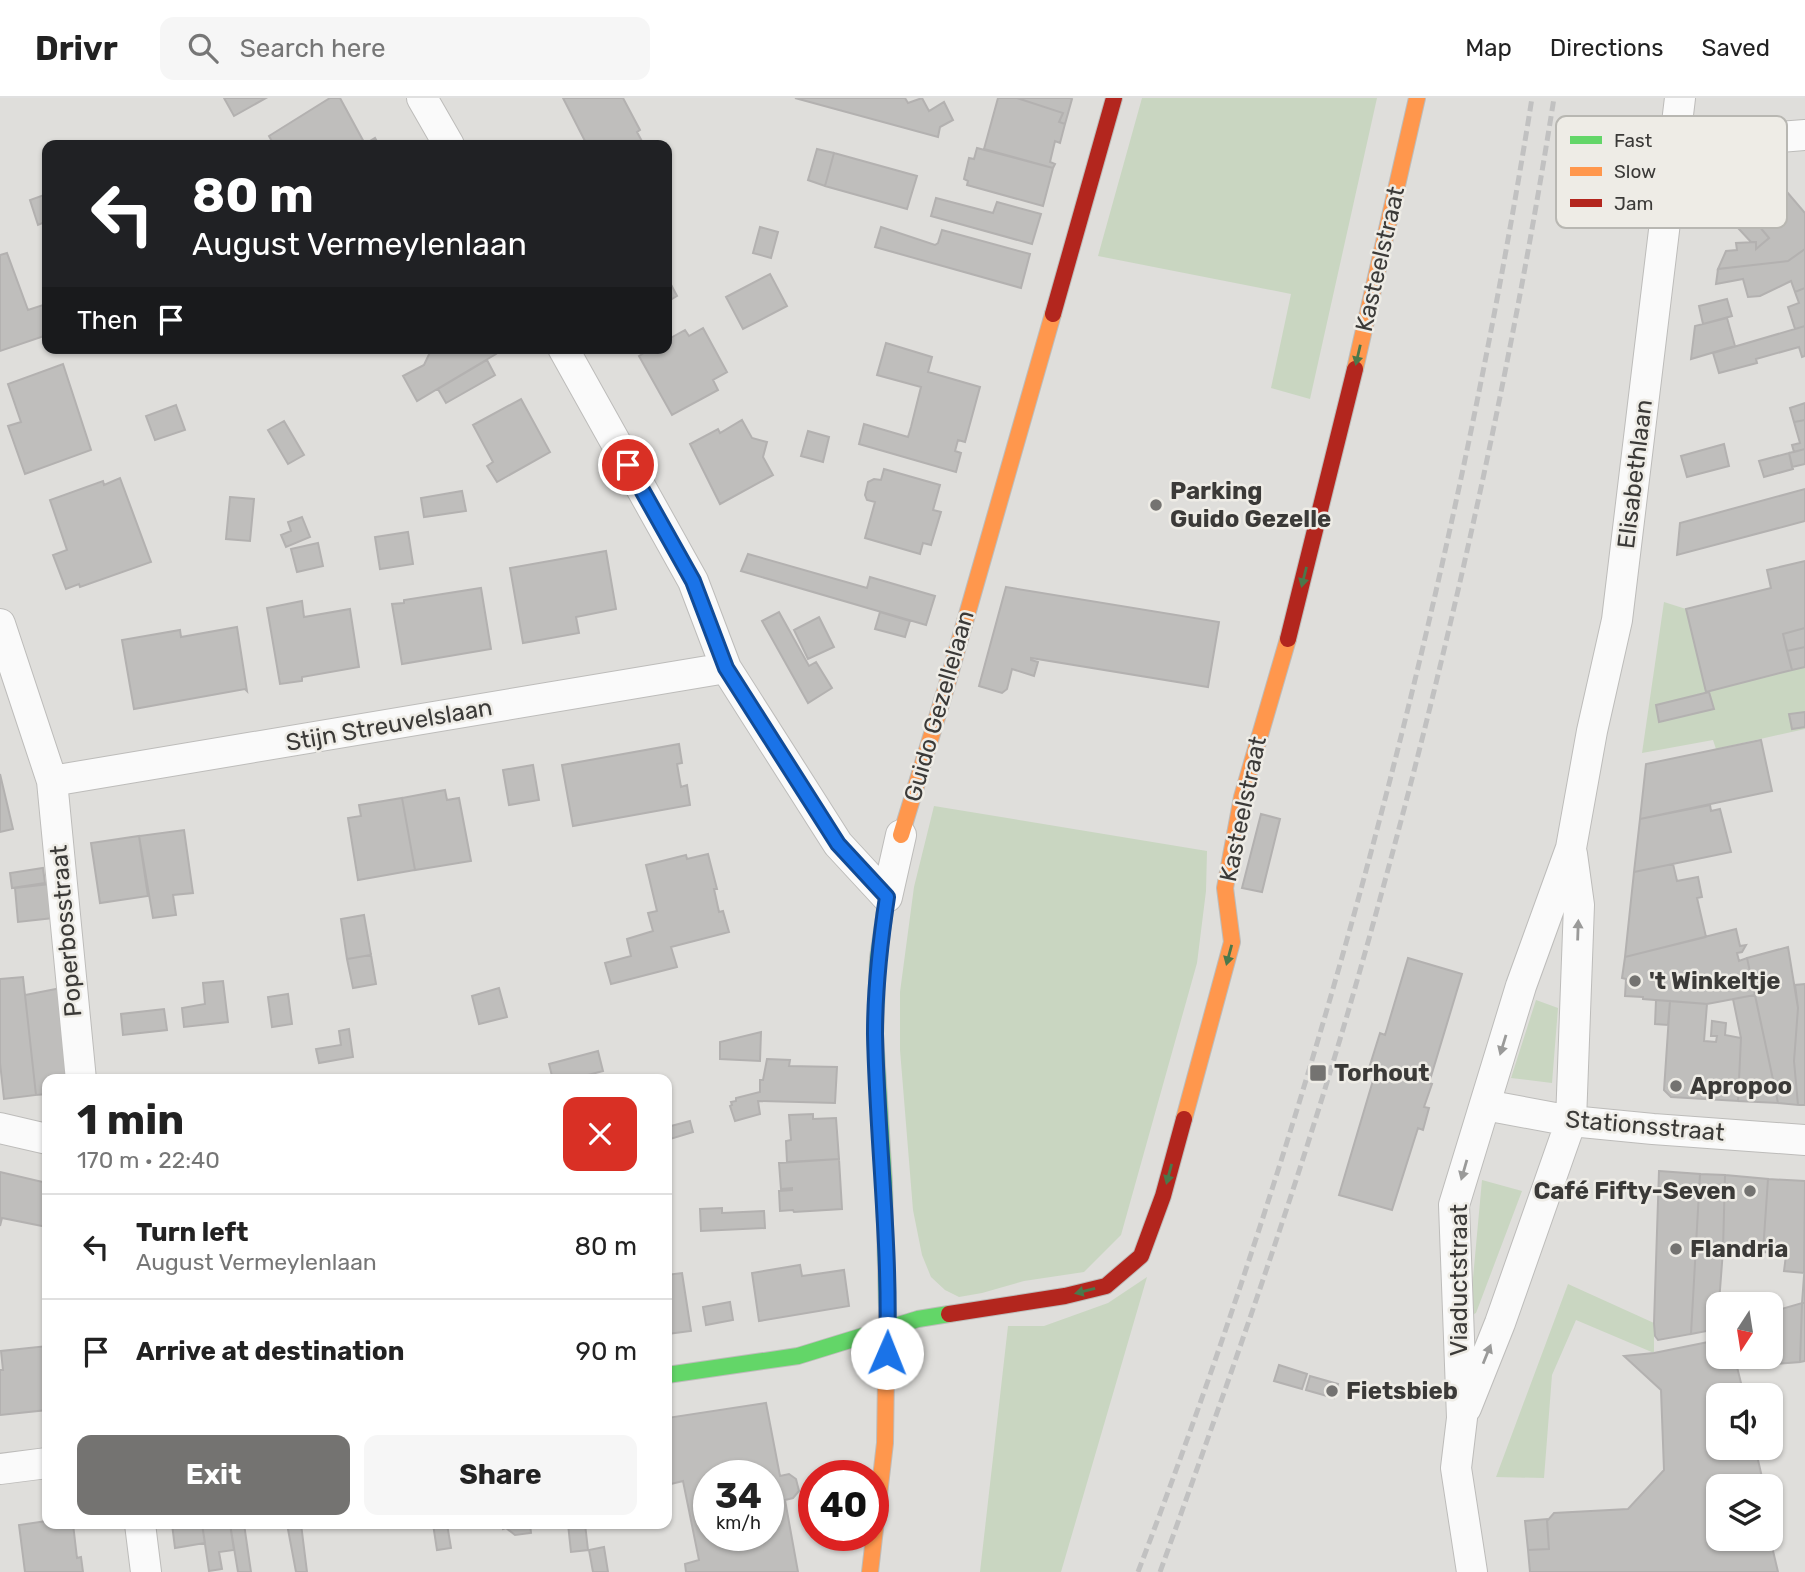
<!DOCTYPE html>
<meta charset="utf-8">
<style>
body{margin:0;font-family:Rubik,sans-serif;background:#f6f6f6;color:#222;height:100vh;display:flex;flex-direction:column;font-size:26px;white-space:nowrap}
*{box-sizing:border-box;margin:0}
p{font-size:23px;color:#767676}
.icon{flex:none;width:38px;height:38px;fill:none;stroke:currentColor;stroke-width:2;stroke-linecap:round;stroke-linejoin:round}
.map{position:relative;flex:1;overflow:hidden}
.sheet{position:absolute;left:42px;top:976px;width:630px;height:455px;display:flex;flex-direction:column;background:#fff;border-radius:14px;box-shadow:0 2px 5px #0004}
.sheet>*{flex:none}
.top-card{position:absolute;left:42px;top:42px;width:630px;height:214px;border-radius:14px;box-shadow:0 2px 5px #0004;background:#202124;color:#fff;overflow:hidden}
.needle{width:46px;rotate:192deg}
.tools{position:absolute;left:1706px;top:1194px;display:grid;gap:14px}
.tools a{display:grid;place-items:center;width:77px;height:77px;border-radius:14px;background:#fff;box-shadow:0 2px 5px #0004;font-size:35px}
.speed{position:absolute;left:693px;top:1362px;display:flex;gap:14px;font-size:35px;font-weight:700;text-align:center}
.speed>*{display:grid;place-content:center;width:91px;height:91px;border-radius:50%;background:#fff;box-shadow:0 2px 5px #0004;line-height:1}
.speed small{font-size:18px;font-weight:400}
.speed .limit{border:10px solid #d22;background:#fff;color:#111}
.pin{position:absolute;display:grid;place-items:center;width:60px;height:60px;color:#fff;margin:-30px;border:4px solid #fff;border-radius:50%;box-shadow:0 2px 7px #0007}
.me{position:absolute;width:77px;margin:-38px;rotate:1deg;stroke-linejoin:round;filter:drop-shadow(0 0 5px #0008)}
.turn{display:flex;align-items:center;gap:24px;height:147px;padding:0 35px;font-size:32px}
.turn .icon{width:91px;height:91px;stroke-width:2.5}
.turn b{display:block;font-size:49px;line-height:60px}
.then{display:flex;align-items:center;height:66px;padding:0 35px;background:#0003;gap:14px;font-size:26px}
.round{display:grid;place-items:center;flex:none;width:74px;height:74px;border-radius:14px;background:#f6f6f6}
.overview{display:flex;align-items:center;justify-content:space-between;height:119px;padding:0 35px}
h1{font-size:42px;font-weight:700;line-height:52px}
.action{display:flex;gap:14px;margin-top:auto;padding:14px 35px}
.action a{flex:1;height:80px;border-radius:14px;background:#747371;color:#fff;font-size:28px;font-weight:700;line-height:80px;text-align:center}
.action a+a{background:#f6f6f6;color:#222}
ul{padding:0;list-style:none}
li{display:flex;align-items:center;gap:21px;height:105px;padding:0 35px;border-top:2px solid #e0e0e0}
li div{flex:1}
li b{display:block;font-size:26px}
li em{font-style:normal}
header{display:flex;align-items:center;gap:42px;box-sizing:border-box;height:98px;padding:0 35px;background:#fff;border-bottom:2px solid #e0e0e0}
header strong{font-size:33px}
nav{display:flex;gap:38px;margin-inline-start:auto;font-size:24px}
.search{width:490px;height:63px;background:#f6f6f6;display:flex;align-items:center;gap:18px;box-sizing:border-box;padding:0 24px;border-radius:14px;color:#767676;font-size:26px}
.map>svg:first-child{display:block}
.green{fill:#c9d6c1}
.building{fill:#bfbebc;stroke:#b3b1b0;stroke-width:2;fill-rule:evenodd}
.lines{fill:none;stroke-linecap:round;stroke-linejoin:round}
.street-casing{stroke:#bdbcba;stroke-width:32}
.fast-casing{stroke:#bdbcba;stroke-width:18}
.slow-casing{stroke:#bdbcba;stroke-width:18}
.jam-casing{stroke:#bdbcba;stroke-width:18}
.street{stroke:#fafafa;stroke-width:30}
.fast{stroke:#63d668;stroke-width:16}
.slow{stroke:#ff974d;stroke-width:16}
.jam{stroke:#b3261e;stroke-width:16}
.rail{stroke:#c1c1c1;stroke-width:5;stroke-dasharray:10 5;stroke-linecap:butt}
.oneway{fill:#4b784b}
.oneway2{fill:#9a9a99}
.route-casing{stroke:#114b97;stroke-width:18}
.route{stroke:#1a73e8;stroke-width:12}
.poi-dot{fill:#747371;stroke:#eeece6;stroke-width:2.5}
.labels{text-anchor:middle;stroke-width:5;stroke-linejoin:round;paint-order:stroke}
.street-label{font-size:24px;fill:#3b3a38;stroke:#eeece6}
.poi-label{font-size:24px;font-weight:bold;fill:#3b3a38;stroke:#eeece6;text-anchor:start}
.key{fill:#eeece6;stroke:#b8b7b2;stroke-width:2}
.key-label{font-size:19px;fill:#3b3a38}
</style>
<header>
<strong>Drivr</strong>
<div class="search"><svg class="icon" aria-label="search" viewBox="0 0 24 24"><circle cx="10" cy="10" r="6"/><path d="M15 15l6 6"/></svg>Search here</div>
<nav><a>Map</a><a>Directions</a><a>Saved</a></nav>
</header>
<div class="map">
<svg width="1805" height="1474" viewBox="0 0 1805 1474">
<rect width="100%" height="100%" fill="#dfdedb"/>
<!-- green -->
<path class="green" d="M1142 0H1377L1310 301 1271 290 1291 196 1098 158Z
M1664 504 1686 511 1706 593 1805 569V631L1716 651 1713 642 1642 655Z
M934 708 1207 753 1206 793 1197 865 1121 1137 1084 1174 1024 1183 982 1195 959 1199 945 1192 931 1179 922 1157 913 1112 900 952V894L914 789Z
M1536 902 1558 910 1552 985 1511 980Z
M1482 1082 1522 1093 1476 1215 1472 1217 1470 1213Z
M1147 1179 1061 1474H980L1008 1228H1044L1108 1205Z
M1568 1186 1654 1225V1255L1576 1222 1552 1277 1544 1380 1496 1379Z"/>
<!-- building -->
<path class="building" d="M224 0H266L234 18Z
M330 0H340L365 46 375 40 379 47H274L269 38Z
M563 0H623L640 32 637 34 644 47H587Z
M795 0H905L908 5 922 0 929 13 944 4 953 22 940 29 938 39Z
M998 0H1017L1063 15 1059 24 1065 26 1060 45 1055 43 1050 64 1055 66 1053 70 984 51Z
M1017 0H1070L1072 1 1065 26 1059 24 1063 15Z
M977 50 1053 70 1043 108 967 87 968 83 964 81 969 60 974 61Z
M817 51 834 55 825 88 808 82Z
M834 55 917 78 907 111 825 88Z
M1787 94 1805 115V151L1788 163 1718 171 1726 153 1737 152 1736 145 1756 144V151L1769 140 1754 122Z
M47 96V123L38 127 30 102Z
M936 100 993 115 997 104 1041 116 1032 146 931 118Z
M1751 118 1769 140 1756 151V144H1751L1738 130Z
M760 129 778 134 771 160 753 155Z
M881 129 935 147 938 145 942 132 1030 156 1021 190 875 149Z
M1805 151V190L1795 194 1791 183 1760 198 1748 199 1743 181 1716 186 1718 171 1788 163Z
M7 155 28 212 46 206 47 237 0 253V157Z
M770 176 787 208 743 231 726 199Z
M667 179 677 198 667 204Z
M1805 190V228L1795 231 1788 209 1799 205 1795 194Z
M1727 201 1732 218 1703 226 1699 208Z
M1727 220 1735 248 1691 261 1695 228Z
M1805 228V258L1802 259 1799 249 1756 261 1757 265 1719 275 1713 255Z
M703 230 727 274 713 282 718 292 672 317 639 258 652 250H667V242L685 232 689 238Z
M886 245 932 259 928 274 980 289 965 344 958 342 955 353 961 355 956 374 859 346 864 326 908 339 911 329 921 289 877 277Z
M432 250H492L496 256 417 303 403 278 424 267Z
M487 262 495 277 446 305 438 291Z
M63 266 91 352 25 376 8 328 21 324 8 286Z
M521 301 550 354 497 384 487 368 493 364 473 327Z
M1805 305V322L1794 324 1790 310Z
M176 307 185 332 155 342 146 318Z
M742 322 752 340 767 344 763 359 773 377 720 406 690 346 718 331 720 335Z
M1805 322V351L1794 354 1792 347 1800 345 1794 324Z
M284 323 304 357 288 366 268 332Z
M808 333 829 339 823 364 801 358Z
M1724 346 1729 368 1687 379 1681 358Z
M1805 351V366L1792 369 1789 355Z
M1789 355 1793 371 1764 379 1759 363Z
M884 371 940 387 933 412 941 414 931 447 923 445 920 456 865 440 875 404 867 402 865 397 868 384 874 381 881 382Z
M120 380 151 464 80 489 79 486 66 491 53 457 67 452 50 402 103 383 104 387Z
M1805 391V423L1677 457 1680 425Z
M462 393 466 413 424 419 421 400Z
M230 399 254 401 250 443 226 441Z
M302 419 310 439 286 449 281 437 291 433 288 424Z
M408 434 413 466 380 471 375 439Z
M318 445 323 468 297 474 291 451Z
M606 453 616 511 576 519 579 535 523 545 510 470Z
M748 456 867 490 870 479 935 498 926 527 741 473Z
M1805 463V530L1783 536 1792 572 1706 594 1686 511 1771 490 1767 472Z
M1006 489 1219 524 1208 589 1031 560V562L1038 564 1034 578 1012 571 1007 591 1002 595 979 588Z
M481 490 491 551 402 566 392 506 404 505V502Z
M302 503 304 519 350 511 359 569 302 579V583L280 586 267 510Z
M779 514 809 568 816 564 832 590 808 605 762 523Z
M880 514 910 523 905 539 875 531Z
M819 519 834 549 808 561 794 532Z
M237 529 247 593 245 591 134 611 122 542 180 532 181 539Z
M1805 530V549L1787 553 1783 536Z
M1805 549V569L1792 572 1787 553Z
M1709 594 1714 611 1659 624 1656 607Z
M1805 614V629L1792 631 1789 616Z
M1761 642 1772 693 1640 721 1646 666Z
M679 646 682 665 677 666 681 689 687 687 690 707 573 728 562 667Z
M533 667 539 702 509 707 503 672Z
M0 676 13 731 0 734Z
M445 692 447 702 459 700 471 763 415 772 402 700Z
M402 700 415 772 358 782 348 720 361 718 359 707Z
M1710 707 1711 713 1720 711 1731 754 1634 774 1640 721Z
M1261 716 1280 721 1262 794 1242 790Z
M184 732 193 795 173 797 176 817 153 820 139 738Z
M139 738 148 798 100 805 91 745Z
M708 756 717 791H714L719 814 723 813 729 834 671 849 677 869 611 886 605 865 631 858 627 841 653 833 648 815 657 813 646 767 686 757 687 761Z
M1673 766 1677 783 1698 779 1702 799 1697 800 1706 839 1625 859 1634 774Z
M43 770 45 785 12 790 10 775Z
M50 786 53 820 18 824 15 790Z
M364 817 371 857 347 861 341 821Z
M1736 831 1740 848 1746 847 1742 854 1737 855 1739 863 1747 860 1755 897 1707 906 1643 901V899L1625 898 1626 881 1622 880 1625 859Z
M1788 849 1798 910 1794 963 1798 1007 1778 1005 1747 860Z
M371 857 376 886 353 890 347 861Z
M1408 860 1462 876 1429 985 1432 986 1424 1009 1429 1010 1423 1032 1418 1030 1392 1112 1339 1097 1377 969 1370 967 1380 935 1385 937Z
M23 879 36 997 4 1001 0 965V881Z
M223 883 228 924 184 929 182 910 205 906 203 885Z
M1805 886V1007H1798L1794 963 1798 910 1795 887Z
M61 890 67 982H47V996L36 997 25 897Z
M499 890 507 919 479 926 472 898Z
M288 896 292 926 272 929 268 899Z
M1755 897 1778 1005 1738 1003 1741 940 1733 901Z
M1656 902 1670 903 1668 927 1655 926Z
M1670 903 1707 906 1704 943 1716 944 1717 938H1711L1712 923 1726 925 1725 937 1741 940 1738 1003 1671 999 1664 992Z
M164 911 167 932 123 937 121 916Z
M349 931 353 959 319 965 316 951 341 947 339 933Z
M761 934 760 963 720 961V944Z
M598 953 603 973 569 982H553L549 966Z
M767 961 790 962 789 968 837 969 835 1005 758 1003 760 1016 735 1023 730 1008 732 1007 731 1004 736 1003V1000L760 994V982H763Z
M813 1016V1021L836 1020 839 1061 787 1064 786 1043 791 1042 789 1017Z
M690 1023 693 1034 667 1042V1029Z
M839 1061 842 1111 794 1114 793 1112 780 1113 779 1093 792 1092V1090L781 1091 779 1065Z
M1659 1073 1700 1076 1691 1236 1658 1242 1655 1238 1654 1225Z
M0 1074 47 1085V1129L2 1120 0 1128Z
M1700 1076 1725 1077 1723 1152 1717 1231 1691 1236Z
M1725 1077 1768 1081 1763 1154 1723 1152Z
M1768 1081 1805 1083 1804 1175 1784 1173 1786 1157 1763 1154Z
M722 1110V1115L764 1113 765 1130 701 1133 700 1111Z
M1805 1165V1205H1802Z
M800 1167 802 1178 844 1172 849 1208 759 1223 752 1175Z
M682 1175 691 1233 667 1236V1177Z
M730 1204 733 1222 706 1227 703 1209Z
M1802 1205 1800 1264 1737 1269 1744 1297H1718V1349H1755L1764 1388H1718V1440H1770L1778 1474H1530L1528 1452 1549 1451 1547 1423 1554 1415 1628 1411 1664 1372 1661 1292 1624 1258 1654 1255 1718 1242V1258H1771V1214Z
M1802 1205H1805V1263L1800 1264Z
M47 1248V1312L0 1317V1272H3L1 1253Z
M1279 1267 1307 1276 1302 1291 1274 1283Z
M1310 1278 1338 1286 1334 1300 1306 1292Z
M766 1305 780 1378 789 1376 796 1381 799 1393 793 1400 785 1402 798 1474H686L685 1466 699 1462 683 1383 671 1386 667 1354V1320ZM709 1377H768V1437H709Z
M1547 1421 1549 1451 1528 1452 1525 1423Z
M47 1423V1426H73L77 1460 81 1459 83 1474H25L19 1427Z
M172 1426H202L205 1445 175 1450Z
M202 1426H230L234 1452 219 1454 222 1471 209 1473Z
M230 1426H244L251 1474H238Z
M287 1426H301L307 1474H296Z
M433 1426H447L451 1450 437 1452Z
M502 1426H530L531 1435 515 1437 506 1430 503 1431Z
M568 1426H585L588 1452 571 1454Z
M604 1449 608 1474H593L589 1452Z"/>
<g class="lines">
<!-- street casing -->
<g class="street-casing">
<path id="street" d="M422 0 449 47
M1676 47 1805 37
M563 250 693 483 726 570 838 746 887 799
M0 526 52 683 81 982
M52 683 726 570
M887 799 901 737
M1485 1007 1571 1023 1653 1031 1805 1042
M0 1030 47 1041
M1466 1310 1500 1225 1571 1023 1579 807 1572 756
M0 1371 47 1365
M140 1426 146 1474
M1472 1474 1456 1370 1462 1320 1454 1107 1521 888 1571 750 1592 633 1617 522 1680 0"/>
</g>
<!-- fast casing -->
<g class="fast-casing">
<path id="fast" d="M887 799 878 860 875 936 884 1085 887 1210
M667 1277 798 1258 918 1221 949 1216"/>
</g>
<!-- slow casing -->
<g class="slow-casing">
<path id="slow" d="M1355 271 1417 0
M901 737 946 590 1053 216
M1184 1021 1232 844 1225 790 1242 699 1288 541
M870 1474 885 1345 887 1210"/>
</g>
<!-- jam casing -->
<g class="jam-casing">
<path id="jam" d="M1053 216 1114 0
M1288 541 1355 271
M949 1216 1065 1198 1106 1188 1141 1158 1163 1098 1184 1021"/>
</g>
<!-- street -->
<use href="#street" class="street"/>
<!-- fast -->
<use href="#fast" class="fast"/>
<!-- slow -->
<use href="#slow" class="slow"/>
<!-- jam -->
<use href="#jam" class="jam"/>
<!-- rail -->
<path class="rail" d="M1138 1474C1319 1000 1452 501 1532 0
M1160 1474C1226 1291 1291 1108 1346 921 1434 619 1505 310 1554 0"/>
</g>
<!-- one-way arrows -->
<defs><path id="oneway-solid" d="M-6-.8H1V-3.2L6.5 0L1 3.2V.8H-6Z" transform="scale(1.75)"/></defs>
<g class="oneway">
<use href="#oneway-solid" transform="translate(1358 257) rotate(103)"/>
<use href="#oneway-solid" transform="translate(1304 479) rotate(104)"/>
<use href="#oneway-solid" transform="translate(1229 857) rotate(105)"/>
<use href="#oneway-solid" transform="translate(1169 1076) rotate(105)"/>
<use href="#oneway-solid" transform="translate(1085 1193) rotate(166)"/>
</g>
<g class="oneway2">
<use href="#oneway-solid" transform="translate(1578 832) rotate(-88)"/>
<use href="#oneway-solid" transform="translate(1503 947) rotate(107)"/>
<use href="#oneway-solid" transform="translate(1464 1072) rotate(106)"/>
<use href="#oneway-solid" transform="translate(1487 1256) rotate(-68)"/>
</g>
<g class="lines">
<!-- route casing -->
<g class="route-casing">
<path id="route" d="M628 367 693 483 726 570 838 746 887 799C880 845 875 890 875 936 877 1042 891 1148 887 1255"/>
</g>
<!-- route -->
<use href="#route" class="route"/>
</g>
<!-- markers -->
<g class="poi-dot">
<circle cx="1156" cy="407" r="7"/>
<circle cx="1635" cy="883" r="7"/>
<rect x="1309" y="966" width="18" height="18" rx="3.5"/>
<circle cx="1676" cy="988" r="7"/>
<circle cx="1750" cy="1093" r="7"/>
<circle cx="1676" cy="1151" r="7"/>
<circle cx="1332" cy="1293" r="7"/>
</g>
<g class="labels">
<!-- street labels -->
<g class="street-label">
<text transform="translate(1380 161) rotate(-77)" y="8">Kasteelstraat</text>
<text transform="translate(1635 376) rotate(-83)" y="8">Elisabethlaan</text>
<text transform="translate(939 608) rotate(-74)" y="8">Guido Gezellelaan</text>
<text transform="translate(389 627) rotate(-10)" y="8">Stijn Streuvelslaan</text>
<text transform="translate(1243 711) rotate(-78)" y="8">Kasteelstraat</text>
<text transform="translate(66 833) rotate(-95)" y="8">Poperbosstraat</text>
<text transform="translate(1645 1028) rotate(5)" y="8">Stationsstraat</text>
<text transform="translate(1459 1182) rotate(-90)" y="8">Viaductstraat</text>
</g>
<!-- poi labels -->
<g class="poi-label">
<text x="1170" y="401">Parking<tspan x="1170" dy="28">Guido Gezelle</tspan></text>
<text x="1649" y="891">'t Winkeltje</text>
<text x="1334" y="983">Torhout</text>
<text x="1690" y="996">Apropoo</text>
<text x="1736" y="1101" text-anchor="end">Café Fifty-Seven</text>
<text x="1690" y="1159">Flandria</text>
<text x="1346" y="1301">Fietsbieb</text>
</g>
</g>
<!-- legend -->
<rect x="1556" y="18" width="231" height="112" rx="10" class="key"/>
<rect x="1570" y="38" width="32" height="8" fill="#63d668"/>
<rect x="1570" y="69" width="32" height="9" fill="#ff974d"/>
<rect x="1570" y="101" width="32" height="8" fill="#b3261e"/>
<g class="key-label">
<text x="1614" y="49">Fast</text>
<text x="1614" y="80">Slow</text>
<text x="1614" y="112">Jam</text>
</g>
</svg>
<div class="tools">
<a><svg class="needle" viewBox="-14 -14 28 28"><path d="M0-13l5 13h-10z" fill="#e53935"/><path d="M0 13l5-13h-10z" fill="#767676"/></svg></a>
<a><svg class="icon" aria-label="sound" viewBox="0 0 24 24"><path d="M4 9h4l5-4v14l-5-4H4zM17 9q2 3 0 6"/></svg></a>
<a><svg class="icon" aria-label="layers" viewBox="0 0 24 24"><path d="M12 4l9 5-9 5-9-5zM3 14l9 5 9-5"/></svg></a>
</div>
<div class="speed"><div>34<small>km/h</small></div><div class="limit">40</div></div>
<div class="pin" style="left:628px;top:367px;background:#d93025"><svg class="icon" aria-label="arrive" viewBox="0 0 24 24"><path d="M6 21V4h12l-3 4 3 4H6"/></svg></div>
<svg class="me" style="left:887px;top:1255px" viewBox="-20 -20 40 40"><circle r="19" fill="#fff"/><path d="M0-13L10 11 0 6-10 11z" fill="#1a73e8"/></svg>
<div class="top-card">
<div class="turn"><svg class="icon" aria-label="left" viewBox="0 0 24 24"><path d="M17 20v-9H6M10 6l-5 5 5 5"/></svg><div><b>80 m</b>August Vermeylenlaan</div></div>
<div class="then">Then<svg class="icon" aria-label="arrive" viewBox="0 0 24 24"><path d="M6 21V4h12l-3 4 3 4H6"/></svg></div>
</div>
<section class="sheet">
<div class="overview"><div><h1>1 min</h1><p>170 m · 22:40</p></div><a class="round" style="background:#d93025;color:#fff"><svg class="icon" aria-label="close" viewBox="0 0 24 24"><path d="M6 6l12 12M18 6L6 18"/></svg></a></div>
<ul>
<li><svg class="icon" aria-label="left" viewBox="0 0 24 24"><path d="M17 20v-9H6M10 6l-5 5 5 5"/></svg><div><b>Turn left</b><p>August Vermeylenlaan</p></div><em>80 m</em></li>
<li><svg class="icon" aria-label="arrive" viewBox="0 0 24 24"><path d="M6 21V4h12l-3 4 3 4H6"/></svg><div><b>Arrive at destination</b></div><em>90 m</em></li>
</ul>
<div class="action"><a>Exit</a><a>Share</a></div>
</section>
</div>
